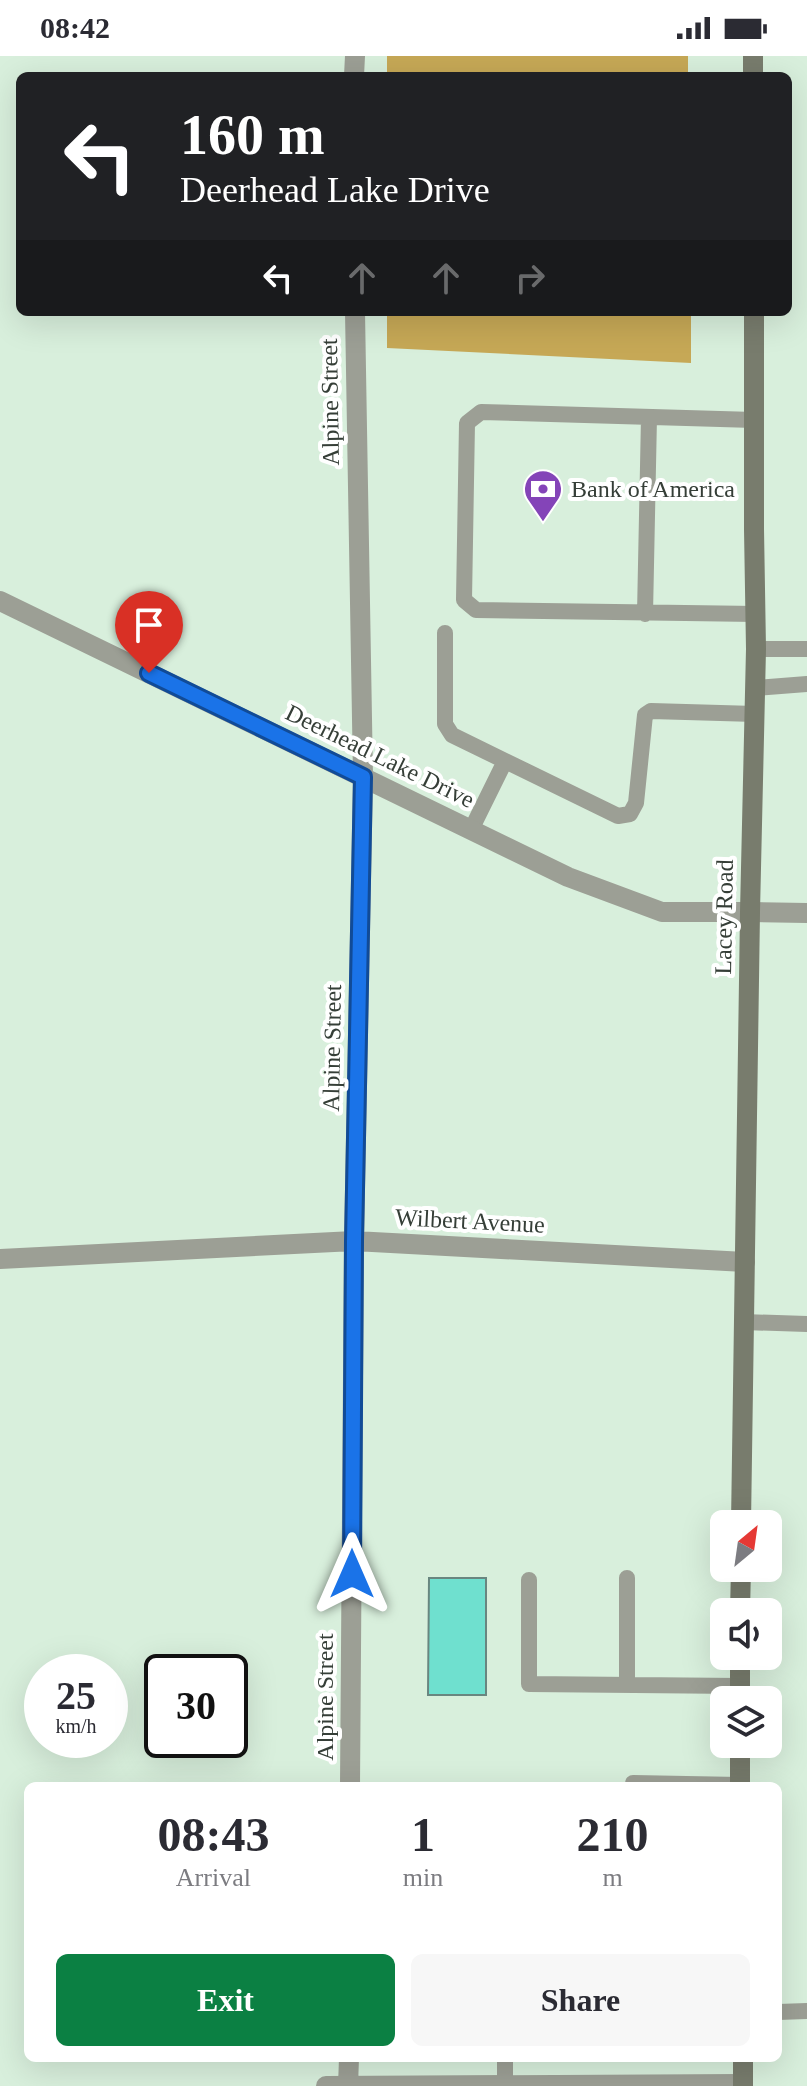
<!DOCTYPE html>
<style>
body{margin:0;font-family:Georgia,serif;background:#f7f7f7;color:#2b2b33;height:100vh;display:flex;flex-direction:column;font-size:30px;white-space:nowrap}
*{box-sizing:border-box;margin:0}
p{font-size:26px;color:#7c7c81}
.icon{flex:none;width:44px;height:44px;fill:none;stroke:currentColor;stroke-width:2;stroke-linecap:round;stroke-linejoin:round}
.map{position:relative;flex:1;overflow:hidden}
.details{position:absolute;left:24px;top:1726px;width:758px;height:280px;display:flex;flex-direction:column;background:#fff;border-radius:12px;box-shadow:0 8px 32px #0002}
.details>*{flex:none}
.guide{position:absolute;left:16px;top:16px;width:776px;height:244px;border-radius:12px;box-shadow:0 8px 32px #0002;background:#202124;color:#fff;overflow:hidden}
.needle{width:52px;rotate:29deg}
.controls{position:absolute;left:710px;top:1454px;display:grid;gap:16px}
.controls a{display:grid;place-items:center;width:72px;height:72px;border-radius:12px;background:#fff;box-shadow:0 8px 32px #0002;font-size:40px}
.speed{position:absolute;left:24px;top:1598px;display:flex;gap:16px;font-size:40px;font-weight:700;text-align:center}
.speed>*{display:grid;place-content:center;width:104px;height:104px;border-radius:50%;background:#fff;box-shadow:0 8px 32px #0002;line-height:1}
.speed small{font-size:20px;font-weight:400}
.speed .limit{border:4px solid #111;border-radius:12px;background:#fff;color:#111}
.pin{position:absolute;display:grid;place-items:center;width:68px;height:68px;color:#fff;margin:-82px -34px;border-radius:50% 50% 50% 0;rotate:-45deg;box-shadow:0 0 8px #0007}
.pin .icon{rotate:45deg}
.me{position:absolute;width:88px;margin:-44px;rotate:0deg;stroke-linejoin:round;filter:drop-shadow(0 0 6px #0008)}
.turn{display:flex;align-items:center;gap:28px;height:168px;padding:0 32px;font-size:36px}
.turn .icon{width:104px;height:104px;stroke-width:2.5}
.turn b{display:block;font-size:56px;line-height:68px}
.lanes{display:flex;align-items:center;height:76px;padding:0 32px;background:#0003;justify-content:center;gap:40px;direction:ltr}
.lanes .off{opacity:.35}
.eta{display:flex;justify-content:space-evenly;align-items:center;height:136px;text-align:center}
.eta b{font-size:48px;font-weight:700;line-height:56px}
.primary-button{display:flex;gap:16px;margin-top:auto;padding:16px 32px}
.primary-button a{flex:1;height:92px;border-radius:12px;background:#0b8043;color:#fff;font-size:32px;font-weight:700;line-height:92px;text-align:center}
.primary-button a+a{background:#f7f7f7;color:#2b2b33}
.status{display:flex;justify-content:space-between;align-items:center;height:56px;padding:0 40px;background:#fff;direction:ltr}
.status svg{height:22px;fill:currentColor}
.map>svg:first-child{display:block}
.forest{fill:#c6a856}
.building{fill:#6fe0cf;stroke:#698680;stroke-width:2}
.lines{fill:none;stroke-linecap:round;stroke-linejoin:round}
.service{stroke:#9c9f95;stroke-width:16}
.minor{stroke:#9c9f95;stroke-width:20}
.tertiary{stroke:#9c9f95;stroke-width:20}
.secondary{stroke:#787c6d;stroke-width:20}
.route-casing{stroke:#114b97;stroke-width:20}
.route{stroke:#1a73e8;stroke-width:14}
.labels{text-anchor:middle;stroke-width:8;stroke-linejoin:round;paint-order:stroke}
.street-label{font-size:24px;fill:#353e37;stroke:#fff}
.poi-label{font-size:24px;fill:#353e37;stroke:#fff;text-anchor:start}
</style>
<div class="status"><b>08:42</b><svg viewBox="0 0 49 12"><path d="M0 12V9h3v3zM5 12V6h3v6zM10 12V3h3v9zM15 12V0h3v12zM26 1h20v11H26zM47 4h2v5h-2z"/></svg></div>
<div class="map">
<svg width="807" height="2030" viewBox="0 0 807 2030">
<rect width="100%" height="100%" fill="#d8efdc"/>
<!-- forest -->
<path class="forest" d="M387 0H688V20H387Z
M387 256H691V307L387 292Z"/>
<!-- building -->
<path class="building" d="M429 1522H486V1639H428Z"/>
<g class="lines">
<!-- service -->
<path class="service" d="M754 364 481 356 467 367 464 544 476 554 756 558
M645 558 649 361
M445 577V668L452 679 618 760 630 758 636 747 645 659 651 655 755 658
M756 593H807
M756 632 807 628
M471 774 505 705
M744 1266 807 1268
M627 1522V1629
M529 1524V1628L739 1630
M633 1730V1727L740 1729
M778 1956 807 1955
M505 2028V2002"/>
<!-- minor -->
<path class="minor" d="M354 20 355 0
M750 856 807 857
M0 1203 354 1185 745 1206
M350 1730 354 1185 363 721 355 256
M326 2030 743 2028
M348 2030 349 2002"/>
<!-- tertiary -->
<path class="tertiary" d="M0 545 568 821 662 856H750"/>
<!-- secondary -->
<path class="secondary" d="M753 0V20
M741 1468 750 856 756 593 754 473V256
M740 1556 741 1512
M740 1644V1600
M740 1688V1730
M743 2002V2030"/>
</g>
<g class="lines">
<!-- route casing -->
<g class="route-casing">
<path id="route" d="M149 617 363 721 354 1185 352 1518"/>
</g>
<!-- route -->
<use href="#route" class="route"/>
</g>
<!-- icons -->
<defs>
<g id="bank-pin" transform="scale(2)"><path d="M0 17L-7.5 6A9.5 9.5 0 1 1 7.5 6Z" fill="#8444b8" stroke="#fff"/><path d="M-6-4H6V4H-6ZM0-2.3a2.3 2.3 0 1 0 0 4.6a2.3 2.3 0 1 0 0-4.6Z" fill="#fff"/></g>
</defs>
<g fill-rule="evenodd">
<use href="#bank-pin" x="543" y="433"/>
</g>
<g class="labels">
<!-- street labels -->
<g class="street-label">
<text transform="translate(330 346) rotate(-91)" y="8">Alpine Street</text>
<text transform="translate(380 700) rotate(26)" y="8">Deerhead Lake Drive</text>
<text transform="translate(724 861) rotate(-89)" y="8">Lacey Road</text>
<text transform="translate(332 992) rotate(-89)" y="8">Alpine Street</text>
<text transform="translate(470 1165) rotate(3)" y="8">Wilbert Avenue</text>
<text transform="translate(325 1641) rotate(-90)" y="8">Alpine Street</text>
</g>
<!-- poi labels -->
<g class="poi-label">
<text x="571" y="441">Bank of America</text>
</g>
</g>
</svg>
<div class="controls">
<a><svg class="needle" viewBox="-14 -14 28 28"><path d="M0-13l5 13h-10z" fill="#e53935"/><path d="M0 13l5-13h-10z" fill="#7c7c81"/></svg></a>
<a><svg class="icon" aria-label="sound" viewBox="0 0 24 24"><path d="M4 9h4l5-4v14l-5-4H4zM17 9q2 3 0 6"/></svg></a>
<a><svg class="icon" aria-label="layers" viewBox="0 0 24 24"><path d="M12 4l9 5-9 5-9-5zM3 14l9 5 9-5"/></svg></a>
</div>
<div class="speed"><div>25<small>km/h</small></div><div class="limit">30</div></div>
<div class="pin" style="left:149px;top:617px;background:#d93025"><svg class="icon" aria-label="arrive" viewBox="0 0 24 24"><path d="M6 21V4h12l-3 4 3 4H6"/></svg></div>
<svg class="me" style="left:352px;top:1518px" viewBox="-20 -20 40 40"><path d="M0-17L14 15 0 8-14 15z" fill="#1a73e8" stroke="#fff" stroke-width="4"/></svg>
<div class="guide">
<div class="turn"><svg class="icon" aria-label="left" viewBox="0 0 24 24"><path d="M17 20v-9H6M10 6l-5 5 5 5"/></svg><div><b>160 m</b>Deerhead Lake Drive</div></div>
<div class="lanes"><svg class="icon" aria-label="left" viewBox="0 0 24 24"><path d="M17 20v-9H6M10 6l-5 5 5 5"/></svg><svg class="icon off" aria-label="ahead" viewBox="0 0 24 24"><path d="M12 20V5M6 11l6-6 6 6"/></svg><svg class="icon off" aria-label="ahead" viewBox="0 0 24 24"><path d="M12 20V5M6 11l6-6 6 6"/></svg><svg class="icon off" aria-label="right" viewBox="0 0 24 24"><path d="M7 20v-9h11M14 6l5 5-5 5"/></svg></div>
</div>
<section class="details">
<div class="eta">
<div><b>08:43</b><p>Arrival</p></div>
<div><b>1</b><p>min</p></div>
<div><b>210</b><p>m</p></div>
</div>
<div class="primary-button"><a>Exit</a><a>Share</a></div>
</section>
</div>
